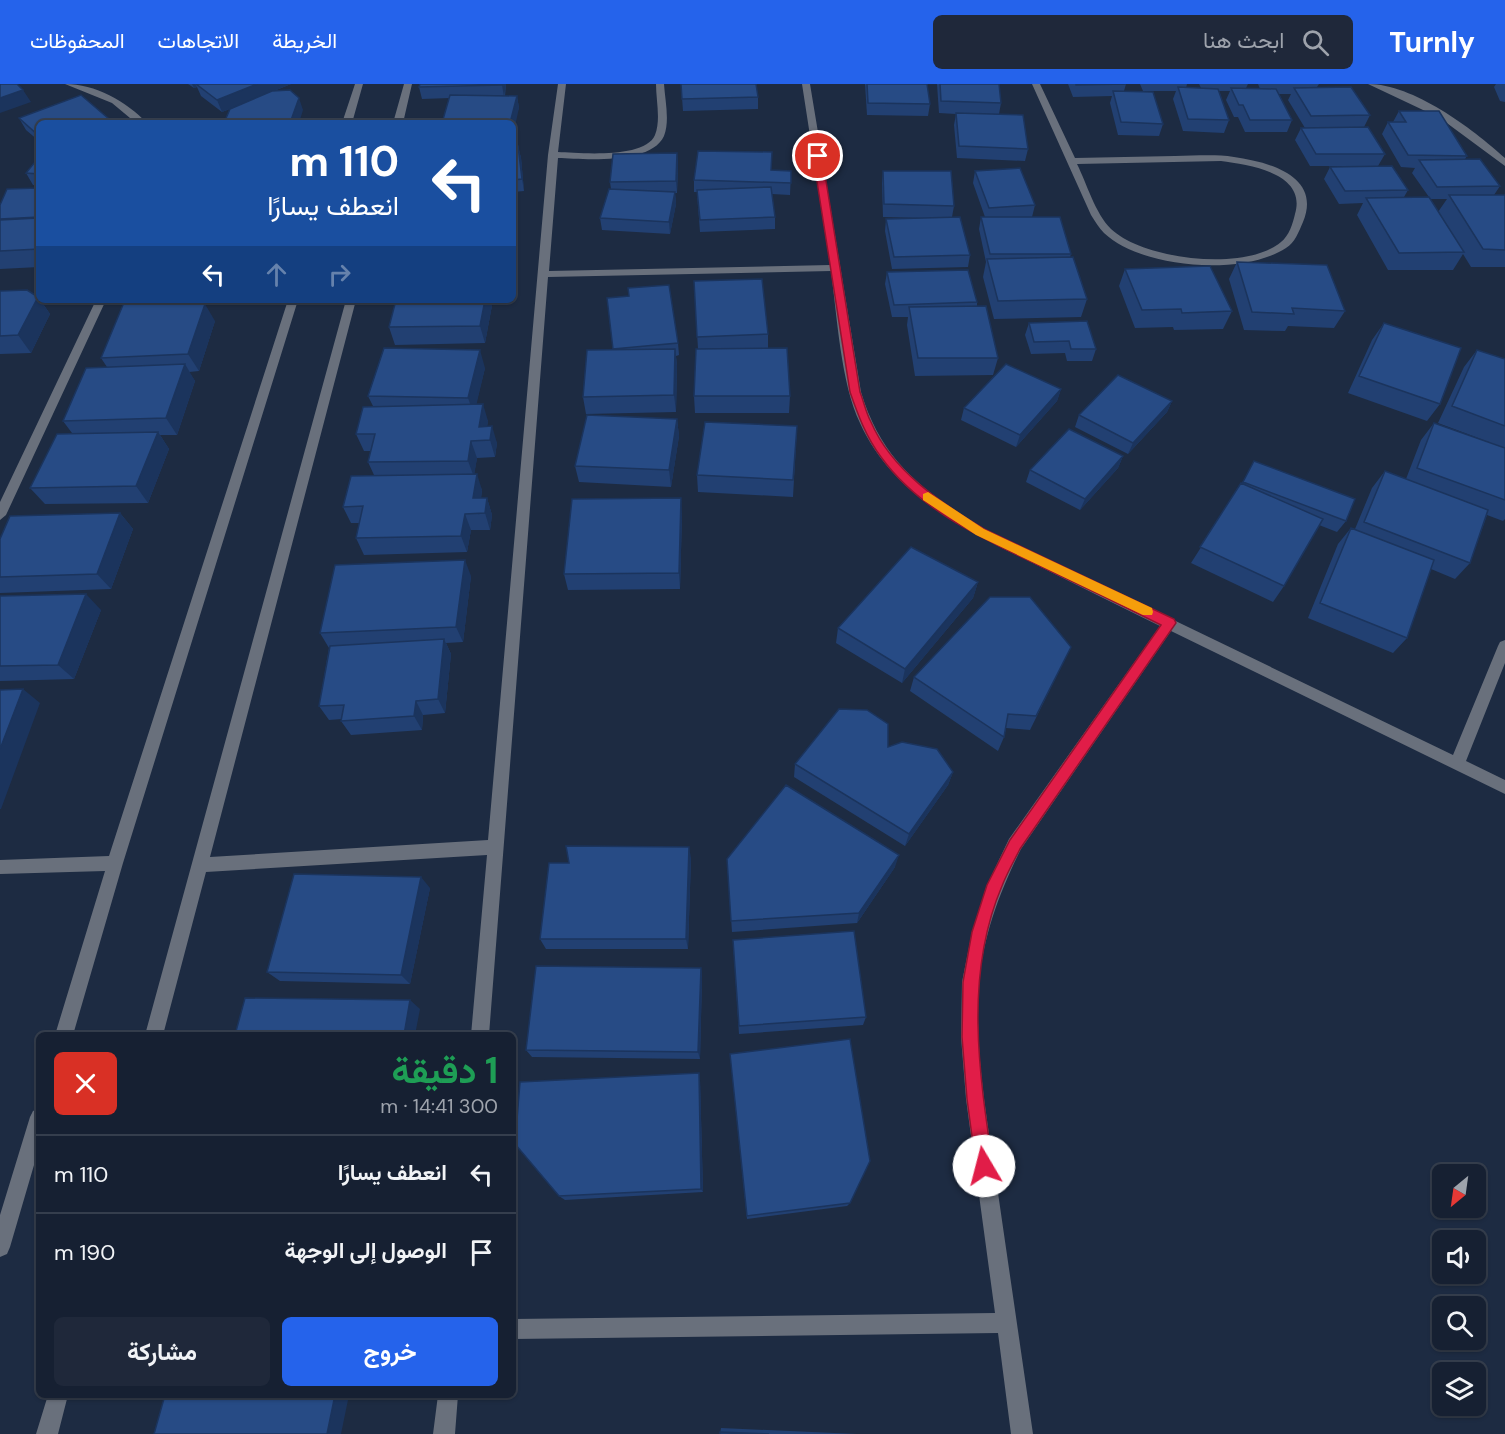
<!DOCTYPE html>
<html lang="ar">
<meta charset="utf-8">
<style>
body{margin:0;font-family:"DM Sans",Vazirmatn,sans-serif;background:#1f283a;color:#f1f3f6;direction:rtl;height:100vh;display:flex;flex-direction:column;font-size:22px;white-space:nowrap}
*{box-sizing:border-box;margin:0}
p{font-size:20px;color:#9ea3ac}
.icon{flex:none;width:33px;height:33px;fill:none;stroke:currentColor;stroke-width:2;stroke-linecap:round;stroke-linejoin:round}
.map{position:relative;flex:1;overflow:hidden;direction:ltr}
.panel{position:absolute;left:36px;top:948px;width:480px;height:366px;display:flex;flex-direction:column;background:#162032;border-radius:9px;box-shadow:0 2px 4px #0004,0 0 0 2px #353e4d;direction:rtl}
.panel>*{flex:none}
.top-card{position:absolute;left:36px;top:36px;width:480px;height:183px;border-radius:9px;box-shadow:0 2px 4px #0004,0 0 0 2px #353e4d;direction:rtl;background:#1a4fa0;color:#fff;overflow:hidden}
.needle{width:39px;rotate:209deg}
.buttons{position:absolute;left:1432px;top:1080px;display:grid;gap:12px}
.buttons a{display:grid;place-items:center;width:54px;height:54px;border-radius:9px;background:#162032;box-shadow:0 2px 4px #0004,0 0 0 2px #353e4d;font-size:30px}
.pin{position:absolute;display:grid;place-items:center;width:51px;height:51px;color:#fff;margin:-26px;border:3px solid #fff;border-radius:50%;box-shadow:0 2px 6px #0007}
.me{position:absolute;width:66px;margin:-33px;rotate:352deg;stroke-linejoin:round;filter:drop-shadow(0 0 4px #0008)}
.turn{display:flex;align-items:center;gap:21px;height:126px;padding:0 18px;font-size:27px}
.turn .icon{width:78px;height:78px;stroke-width:2.5}
.turn b{display:block;font-size:42px;line-height:51px}
.lanes{display:flex;align-items:center;height:57px;padding:0 18px;background:#0003;justify-content:center;gap:30px;direction:ltr}
.lanes .off{opacity:.35}
.round{display:grid;place-items:center;flex:none;width:63px;height:63px;border-radius:9px;background:#1f283a}
.summary{display:flex;align-items:center;justify-content:space-between;height:102px;padding:0 18px}
h1{font-size:36px;font-weight:700;line-height:45px;color:#1e9e55}
.button{display:flex;gap:12px;margin-top:auto;padding:12px 18px}
.button a{flex:1;height:69px;border-radius:9px;background:#2563eb;color:#fff;font-size:24px;font-weight:700;line-height:69px;text-align:center}
.button a+a{background:#1f283a;color:#f1f3f6}
ul{padding:0;list-style:none}
li{display:flex;align-items:center;gap:18px;height:78px;padding:0 18px;border-top:2px solid #353e4d}
li div{flex:1}
li b{display:block;font-size:22px}
li em{font-style:normal}
header{display:flex;align-items:center;gap:36px;box-sizing:border-box;height:84px;padding:0 30px;background:#2563eb;color:#fff}
header strong{font-size:28px}
nav{display:flex;gap:33px;margin-inline-start:auto;font-size:21px}
.search{width:420px;height:54px;background:#1f283a;display:flex;align-items:center;gap:15px;box-sizing:border-box;padding:0 21px;border-radius:9px;color:#9ea3ac;font-size:22px}
.map>svg:first-child{display:block}
.lines{fill:none;stroke-linecap:round;stroke-linejoin:round}
.minor{fill:#69707c;fill-rule:evenodd}
.wall{fill:#224072;fill-rule:evenodd}
.shaded-wall{fill:#1b345d}
.building{fill:#274b85;stroke:#1b345d;stroke-width:1.5}
.route{fill:#e11d48;stroke:#92132f;stroke-width:1.5}
.slow{fill:#f59e0b}
</style>
<header>
<strong>Turnly</strong>
<div class="search"><svg class="icon" aria-label="search" viewBox="0 0 24 24"><circle cx="10" cy="10" r="6"/><path d="M15 15l6 6"/></svg>ابحث هنا</div>
<nav><a>الخريطة</a><a>الاتجاهات</a><a>المحفوظات</a></nav>
</header>
<div class="map">
<svg width="1505" height="1350" viewBox="0 0 1505 1350">
<rect width="100%" height="100%" fill="#1d2b42"/>
<g class="lines">
<!-- minor -->
<path class="minor" d="M65 0C95 0 126 17 147 39H136L112 19Z
M355 0H363L352 39H342Z
M404 0H412L403 39H393Z
M558 0H566L558 68C580 69 645 75 655 51 661 36 656 16 656 0H664C665 16 670 37 664 52 651 81 584 75 558 74L549 187 830 181 802 0H810L861 308C882 378 924 408 985 445L1453 671 1498 562 1500 558 1505 556V579L1466 677 1505 696V710L1171 547 1021 765C1000 807 983 852 979 899 974 967 987 1035 997 1102 1009 1185 1021 1267 1033 1350H1011L998 1249 513 1255V1235L995 1229 966 1015 961 953 962 898 972 848 987 801 1009 755 1160 542C1120 522 1080 503 1041 483 971 449 894 414 860 339 841 300 837 232 831 187L548 193 489 951H471L487 771 206 788 163 951H145L346 216H356L210 773 488 756 548 71Z
M1032 0H1040L1075 74C1108 73 1141 73 1175 72 1194 72 1214 70 1234 73 1269 78 1322 92 1303 138 1299 147 1295 159 1286 164 1243 192 1142 185 1104 149 1099 144 1095 137 1091 131ZM1221 77C1250 81 1307 89 1295 130 1293 139 1289 152 1281 158 1246 188 1144 176 1111 145 1095 129 1087 100 1077 80Z
M1368 0C1413 0 1472 44 1505 74V82L1440 34Z
M96 216H106L6 431 0 436V418Z
M288 216H298L123 779 73 951H55L105 787 0 790V776L109 772Z
M39 1024V1064L10 1163 7 1170 0 1173V1131L30 1033 33 1027Z
M48 1311H68L58 1350H36Z
M438 1311H458L455 1350H433Z"/>
</g>
<!-- wall -->
<path class="wall" d="M188 0H291L274 7 303 26 245 19 222 28 201 12 197 3 194 4Z
M506 0 505 12H517L519 24 513 39 450 14 422 15 419 3Z
M681 0 758 13V25L683 27Z
M865 0H927L930 20 928 32 867 31Z
M937 0H999L1001 19 999 30 1028 65 1025 77 957 74 954 41 956 30 939 29Z
M1068 0H1126L1124 7 1163 40 1159 52 1118 51 1110 19 1112 12 1073 13Z
M1140 0H1187L1186 4H1201L1199 0H1248L1246 4 1260 5 1258 0H1319L1317 3 1370 31 1364 43 1385 70 1378 82H1310L1295 56 1301 44H1305L1288 16 1291 10H1279L1292 36 1287 48H1245L1238 33H1234L1226 16 1230 7H1219L1229 36 1224 49 1183 47 1173 15 1176 7H1143Z
M1496 0H1505V18L1500 17 1494 3Z
M1399 27 1467 72 1465 75 1500 102 1494 111H1505V183H1471L1463 170 1453 186H1388L1357 131 1363 119 1339 120 1324 95 1330 83 1408 106 1404 113H1429L1412 89 1415 84 1401 83 1382 50 1388 38H1393ZM1430 115H1447L1438 128Z
M19 34 109 35 111 39H39V57L26 46Z
M513 62H518L521 74 524 107 513 108Z
M677 69 678 81 677 109H675L676 120 670 150 602 146 600 134 611 105 610 98Z
M39 73V102L33 101 26 89Z
M772 86 791 87 790 111 772 110 775 133V145L700 148 697 108H694V96Z
M883 87 954 122 952 133 970 171 968 183 892 185 885 147 886 135 923 134 883 133 882 99Z
M975 87 1035 121 1032 133 1071 170 1070 173 1087 215 1081 233 994 235 983 193 986 178 979 145 981 133H985L973 99Z
M39 104V183L0 185V121Z
M1237 178 1345 227 1334 244 1288 242 1285 247 1244 246 1229 195Z
M1125 185 1232 227 1223 245 1174 246 1173 243 1135 244 1119 202Z
M887 188 977 218V222L998 274 993 291 915 292 907 241 908 233H892L885 200Z
M694 197 768 250V264L790 312 789 329H695L694 312 698 265Z
M0 207 39 214 50 230 31 269 0 270Z
M607 214 678 259 679 271 676 272 677 282 676 328 586 330 583 313 613 266Z
M493 216 485 259 395 261 389 243Z
M215 237 199 287 189 288 195 297 177 351H160L169 365 148 419 45 420 30 404 72 349 63 337 107 283 101 274Z
M1029 239 1096 265 1092 277H1067L1065 269 1031 270 1025 251Z
M1384 239 1440 320 1427 337 1348 309 1372 256Z
M1477 266 1505 275V435L1503 437 1487 431 1470 479 1455 495 1431 485 1407 554 1393 569 1308 534 1338 460 1351 444 1355 445 1372 404 1385 387 1406 395 1421 356 1434 339 1489 358 1438 339 1464 283Z
M485 284 476 320 488 337 487 342 497 359 495 373 477 374 474 390 482 406 481 414H487L492 431 490 446H471L467 468 364 471 356 454 359 439H351L343 423 374 391 368 378 371 367H364L356 350 373 322 368 312Z
M1061 305 1057 317 1016 363 961 336 964 324Z
M1172 317 1167 328 1128 370 1075 343 1079 331Z
M677 335 679 352 671 403 579 398 575 382Z
M797 342 793 413 698 408 697 391Z
M1123 372 1118 384 1080 426 1026 398 1030 386Z
M1254 377 1346 437 1337 448 1319 441 1284 502 1273 518 1191 479 1242 399Z
M120 429 133 445 111 505 0 509V455Z
M682 430 680 505 568 506 564 490Z
M471 492 463 558 446 559 451 570 445 629 423 631 422 646 351 651 341 637 342 635 329 636 319 622 329 564 320 549Z
M978 498 973 514 902 599 836 559 838 544Z
M0 512 101 526 74 595 0 597Z
M1071 563 1030 646 1006 644 1004 653 998 667 910 607 914 593Z
M888 663 953 688 948 701 905 762 794 693 795 680Z
M691 774 688 865H546L540 855 569 779Z
M727 775 895 783 857 839 732 848Z
M430 804 410 900 280 897 267 888Z
M733 856 866 933 863 941 739 950Z
M701 884 702 894 700 975 532 973 526 966Z
M730 970 850 1119 847 1122 747 1135Z
M700 996 703 1108 565 1116 559 1112Z
M721 1344 857 1350H720Z"/>
<!-- shaded-wall -->
<path class="shaded-wall" d="M192 0H195L197 3 194 4Z
M257 0H291L222 28 217 16Z
M502 0H506L504 13 502 1Z
M23 6 31 18 0 29V14Z
M517 12 519 24 513 51V39H510Z
M299 14 303 26 299 39H290Z
M109 35 111 39H97Z
M518 62 521 74 524 107 522 95Z
M677 69 678 81 677 109 676 97Z
M675 108 676 120 670 150 669 138Z
M38 213 39 216H40L50 230 31 269 18 251Z
M485 216H493L485 259 480 242Z
M205 220 215 237 199 287 188 270Z
M675 265 677 282 676 328 674 311Z
M480 266 485 284 474 331 468 314Z
M185 280 195 297 177 351 166 334Z
M1061 305 1057 317 1016 363 1020 351Z
M1172 317 1167 328 1128 370 1133 359Z
M483 320 488 337 485 356 479 343Z
M677 335 679 352 671 403 669 386Z
M492 342 497 359 495 373 490 356Z
M158 348 169 365 148 419 136 402Z
M471 357 477 374 474 393 468 377Z
M1123 372 1118 384 1080 426 1085 415Z
M477 390 482 406 479 431 473 414Z
M487 414 492 431 490 446 485 429Z
M681 414 682 430 680 505 679 489Z
M120 429 133 445 111 505 97 490Z
M465 430 471 446 467 468 461 452Z
M465 476 471 492 463 558 456 543Z
M978 498 973 514 902 599 905 585Z
M86 510 101 526 74 595 58 581Z
M444 555 451 570 445 629 438 615Z
M23 605 40 619 1 725H0V665Z
M416 617 423 631 422 646 414 632Z
M953 688 948 701 905 762 909 750Z
M689 763 691 774 688 865 686 855Z
M899 771 895 783 857 839 859 829Z
M421 793 430 804 410 900 401 891Z
M701 884 702 894 700 975 698 968Z
M410 916 420 925 415 951H404Z
M699 989 700 996 703 1108 701 1105Z
M335 1311H349L341 1350H327Z"/>
<!-- building -->
<path class="building" d="M0 0H17L23 6 0 14Z
M196 0H257L217 16Z
M420 0H502V1L419 3Z
M681 0H756L758 13 682 15Z
M867 0H927L930 20 868 19Z
M940 0H999L1001 19 941 17Z
M1076 0H1126L1076 1Z
M1178 3 1218 5 1229 36 1188 35Z
M1351 3 1370 31 1311 32 1294 4Z
M1231 4 1276 5 1292 36H1250L1243 21H1239Z
M290 6 299 14 290 39H224L230 25 272 7Z
M1113 7 1153 8 1163 40 1121 38Z
M81 11 109 35 97 39H39V52L19 34Z
M450 11 517 12 510 39H442Z
M1399 27H1439L1467 72 1408 71 1388 38H1406Z
M956 29 1023 31 1028 65 959 62Z
M1368 43 1385 70H1316L1301 44Z
M513 62H518L522 95 513 96Z
M698 67 772 68 771 86 791 87V99L694 96Z
M677 69 676 97 610 98 613 70Z
M39 73V90L26 89Z
M1480 75 1500 102 1437 103 1419 76Z
M1392 82 1408 106 1345 107 1330 83Z
M1020 84 1035 121 989 124 975 87Z
M883 87H951L954 122 884 120Z
M771 103 775 133 700 136 697 106Z
M39 104V133L0 135V121L7 105Z
M609 105 675 108 669 138 600 134Z
M1449 111H1505V166L1483 165Z
M1429 113 1464 168 1399 169 1366 114Z
M960 133 970 171 894 173 886 135Z
M981 133H1060L1071 170H990Z
M39 134V165L0 167V136Z
M1073 173 1087 215 998 217 987 175Z
M1237 178 1327 181 1345 227 1292 224 1294 230 1252 228Z
M1210 182 1232 227 1182 229 1181 225 1142 226 1125 185Z
M968 186 977 218 894 221 887 188Z
M762 195 768 250 697 253 694 197Z
M669 201 678 259 613 265 607 214 629 212 628 204Z
M27 206 38 213 18 251 0 252V207Z
M125 216H199L205 220 188 270 101 274Z
M396 216H485L480 242 389 243Z
M986 222 998 274H918L909 223Z
M1087 237 1096 265H1071L1069 257 1034 258 1029 239Z
M1384 239 1461 264 1440 320 1359 292Z
M384 264 480 266 468 314 368 312Z
M787 264 790 312H694L696 265Z
M675 265 674 311 583 313 587 266Z
M1477 266 1505 275V342L1452 322Z
M185 280 166 334 63 337 86 284Z
M1006 280 1061 305 1020 351 964 324Z
M1118 291 1172 317 1133 359 1079 331Z
M483 320 479 343 492 342 490 356 471 357 468 377 368 378 375 350H356L363 323Z
M587 331 677 335 669 386 575 382Z
M705 338 797 342 793 396 697 391Z
M1434 339 1505 364V416L1417 384Z
M1069 345 1123 372 1085 415 1030 386Z
M158 348 136 402 30 404 57 350Z
M1254 377 1355 415 1346 437 1243 398Z
M1385 387 1488 426 1470 479 1364 438Z
M477 390 473 414H487L485 429 465 430 461 452 356 454 363 422 343 423 351 392Z
M1241 399 1323 435 1284 502 1200 463Z
M681 414 679 489 564 490 572 415Z
M120 429 97 490 0 493V455L10 432Z
M1351 444 1434 476 1407 554 1320 519Z
M911 463 978 498 905 585 838 544Z
M465 476 456 543 320 549 335 481Z
M86 510 58 581 0 582V512Z
M990 513H1030L1071 563 1036 632 1008 630 1004 653 914 593Z
M444 555 438 615 416 617 414 632 341 637 344 621 319 622 330 562Z
M23 605 0 665V606Z
M839 625 867 626 888 640V663L902 658 937 665 953 688 909 750 795 680Z
M786 701 899 771 859 829 731 837 727 775Z
M566 762 689 763 686 855H540L549 779H569Z
M294 790 421 793 401 891 267 888Z
M854 847 866 933 739 942 733 856Z
M536 882 701 884 698 968 526 966Z
M245 914 410 916 404 951H235Z
M850 955 870 1077 850 1119 747 1132 730 970Z
M699 989 701 1105 559 1112 515 1060 520 998Z
M165 1311H335L327 1350H154Z
M720 1348 769 1350H720Z"/>
<!-- route -->
<path class="route" d="M818 69 822 72 860 308C864 318 866 329 871 338 892 387 941 419 984 445L1174 535 1176 539 1020 765C1014 777 1007 789 1002 802 964 891 979 989 993 1082L990 1088 984 1091 978 1088 976 1082 967 1015 962 953 963 898 972 848 987 801 1010 756 1161 541C1121 521 1082 502 1042 483 984 455 920 427 881 373 866 353 858 331 850 308L813 72Z"/>
<!-- slow -->
<path class="slow" d="M928 408 984 445 1152 524 1153 528 1152 531H1143L976 451 923 416V410Z"/>
</svg>
<div class="buttons">
<a><svg class="needle" viewBox="-14 -14 28 28"><path d="M0-13l5 13h-10z" fill="#e53935"/><path d="M0 13l5-13h-10z" fill="#9ea3ac"/></svg></a>
<a><svg class="icon" aria-label="sound" viewBox="0 0 24 24"><path d="M4 9h4l5-4v14l-5-4H4zM17 9q2 3 0 6"/></svg></a>
<a><svg class="icon" aria-label="search" viewBox="0 0 24 24"><circle cx="10" cy="10" r="6"/><path d="M15 15l6 6"/></svg></a>
<a><svg class="icon" aria-label="layers" viewBox="0 0 24 24"><path d="M12 4l9 5-9 5-9-5zM3 14l9 5 9-5"/></svg></a>
</div>
<div class="pin" style="left:818px;top:72px;background:#d93025"><svg class="icon" aria-label="arrive" viewBox="0 0 24 24"><path d="M6 21V4h12l-3 4 3 4H6"/></svg></div>
<svg class="me" style="left:984px;top:1082px" viewBox="-20 -20 40 40"><circle r="19" fill="#fff"/><path d="M0-13L10 11 0 6-10 11z" fill="#e11d48"/></svg>
<div class="top-card">
<div class="turn"><svg class="icon" aria-label="left" viewBox="0 0 24 24"><path d="M17 20v-9H6M10 6l-5 5 5 5"/></svg><div><b>110 m</b>انعطف يسارًا</div></div>
<div class="lanes"><svg class="icon" aria-label="left" viewBox="0 0 24 24"><path d="M17 20v-9H6M10 6l-5 5 5 5"/></svg><svg class="icon off" aria-label="ahead" viewBox="0 0 24 24"><path d="M12 20V5M6 11l6-6 6 6"/></svg><svg class="icon off" aria-label="right" viewBox="0 0 24 24"><path d="M7 20v-9h11M14 6l5 5-5 5"/></svg></div>
</div>
<section class="panel">
<div class="summary"><div><h1>1 دقيقة</h1><p>300 m · 14:41</p></div><a class="round" style="background:#d93025;color:#fff"><svg class="icon" aria-label="close" viewBox="0 0 24 24"><path d="M6 6l12 12M18 6L6 18"/></svg></a></div>
<ul>
<li><svg class="icon" aria-label="left" viewBox="0 0 24 24"><path d="M17 20v-9H6M10 6l-5 5 5 5"/></svg><div><b>انعطف يسارًا</b></div><em>110 m</em></li>
<li><svg class="icon" aria-label="arrive" viewBox="0 0 24 24"><path d="M6 21V4h12l-3 4 3 4H6"/></svg><div><b>الوصول إلى الوجهة</b></div><em>190 m</em></li>
</ul>
<div class="button"><a>خروج</a><a>مشاركة</a></div>
</section>
</div>
